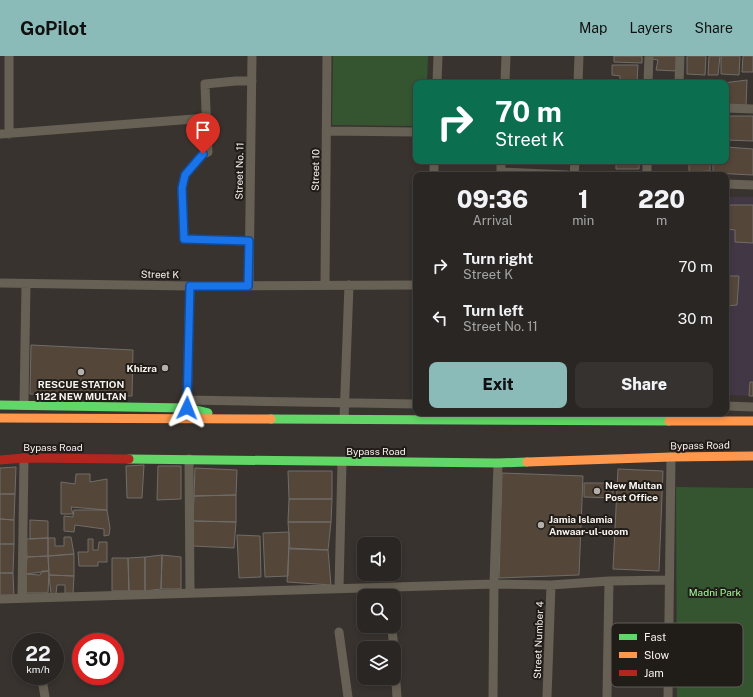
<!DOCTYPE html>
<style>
body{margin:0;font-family:"Public Sans",sans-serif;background:#363230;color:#f1f3f6;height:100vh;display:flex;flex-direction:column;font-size:15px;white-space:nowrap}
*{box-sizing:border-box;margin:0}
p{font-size:13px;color:#a5a5a6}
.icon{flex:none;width:22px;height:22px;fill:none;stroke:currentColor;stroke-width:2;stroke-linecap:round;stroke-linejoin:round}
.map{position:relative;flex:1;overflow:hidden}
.side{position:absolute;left:413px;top:116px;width:316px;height:244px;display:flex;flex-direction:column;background:#2a2623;border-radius:8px;box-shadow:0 2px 6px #0003,0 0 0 1px #464341}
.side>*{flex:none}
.guide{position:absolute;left:413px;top:24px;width:316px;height:84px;border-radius:8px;box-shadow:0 2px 6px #0003,0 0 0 1px #464341;background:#0b6e4f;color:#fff;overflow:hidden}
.buttons{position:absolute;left:357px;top:481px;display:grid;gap:8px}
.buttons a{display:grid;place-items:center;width:44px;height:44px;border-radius:8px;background:#2a2623;box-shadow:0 2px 6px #0003,0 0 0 1px #464341;font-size:20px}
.speed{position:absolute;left:12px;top:577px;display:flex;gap:8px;font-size:20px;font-weight:700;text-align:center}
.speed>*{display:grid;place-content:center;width:52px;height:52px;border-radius:50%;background:#2a2623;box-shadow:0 2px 6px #0003,0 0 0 1px #464341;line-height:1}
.speed small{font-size:10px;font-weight:400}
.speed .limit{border:6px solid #d22;background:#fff;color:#111}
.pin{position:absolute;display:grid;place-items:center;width:34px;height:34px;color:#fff;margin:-41px -17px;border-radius:50% 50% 50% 0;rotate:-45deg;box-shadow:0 0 4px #0007}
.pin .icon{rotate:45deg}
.me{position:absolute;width:44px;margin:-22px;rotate:2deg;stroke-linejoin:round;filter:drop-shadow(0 0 3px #0008)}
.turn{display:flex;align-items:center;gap:14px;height:84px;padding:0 16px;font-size:18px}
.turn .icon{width:52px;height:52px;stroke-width:2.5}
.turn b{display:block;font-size:28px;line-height:34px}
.eta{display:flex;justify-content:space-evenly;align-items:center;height:68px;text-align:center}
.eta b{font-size:24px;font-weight:800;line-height:28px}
.cta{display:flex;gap:8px;margin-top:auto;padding:8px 16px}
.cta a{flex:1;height:46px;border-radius:8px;background:#8bbbb9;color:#111;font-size:16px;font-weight:800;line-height:46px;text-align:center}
.cta a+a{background:#363230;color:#f1f3f6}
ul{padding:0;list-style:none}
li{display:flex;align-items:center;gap:12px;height:52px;padding:0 16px}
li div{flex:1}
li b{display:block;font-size:15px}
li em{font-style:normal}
header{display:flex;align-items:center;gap:24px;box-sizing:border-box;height:56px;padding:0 20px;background:#8bbbb9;color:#111}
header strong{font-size:19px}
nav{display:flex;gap:22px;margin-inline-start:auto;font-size:14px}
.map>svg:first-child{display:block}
.industrial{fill:#423744}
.green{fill:#355531}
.building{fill:#544739;stroke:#706c68}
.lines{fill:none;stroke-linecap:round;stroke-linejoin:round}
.street{stroke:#676054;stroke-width:9}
.fast{stroke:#63d668;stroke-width:9}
.slow{stroke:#ff974d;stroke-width:9}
.jam{stroke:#b3261e;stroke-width:9}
.route-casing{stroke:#114b97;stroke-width:10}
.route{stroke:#1a73e8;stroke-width:7}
.poi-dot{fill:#b5b0ab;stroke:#201c18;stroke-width:1.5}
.labels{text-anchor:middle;stroke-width:4;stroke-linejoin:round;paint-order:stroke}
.street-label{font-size:10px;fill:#f9f3ee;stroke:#201c18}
.poi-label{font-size:10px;font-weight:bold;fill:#f9f3ee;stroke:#201c18;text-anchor:start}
.park-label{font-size:10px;fill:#a3fc99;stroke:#201c18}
.key{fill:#201c18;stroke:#615c58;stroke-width:1}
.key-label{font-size:11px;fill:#f9f3ee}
</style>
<header>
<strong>GoPilot</strong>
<nav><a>Map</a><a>Layers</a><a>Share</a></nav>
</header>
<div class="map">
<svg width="753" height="641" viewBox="0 0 753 641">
<rect width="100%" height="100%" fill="#38332f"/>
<!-- industrial -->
<path class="industrial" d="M726 141H753V340L726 339Z"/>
<!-- green -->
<path class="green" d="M333 0H428L427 27H416V70L332 69Z
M676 431 753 432V641H677Z"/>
<!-- building -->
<path class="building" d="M614 0H642V7L614 6Z
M652 0H677V15L656 14 658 4 652 3Z
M687 0H706L705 19 687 18Z
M709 0H720L718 19H708Z
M721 0H740L739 19 721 18Z
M743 0H753V16H742Z
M612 9H638L637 27H620V20L612 19Z
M747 24 746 50 726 49V27H723Z
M726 60H753V85L726 84Z
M726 91 753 93V119L713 117V105H726Z
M616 105H639V113H616Z
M689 105H710V115L689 116Z
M726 149H753V187L735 186V174L726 173Z
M726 220H739L737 249 726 250Z
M31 289 133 294 132 340 30 338Z
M750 326H753V340H749Z
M144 409 142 442H127L126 410Z
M158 410H181V443L157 444Z
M16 411 15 438H0V412Z
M195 412 237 414 236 439 194 440Z
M618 413 663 415 659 515 613 513Z
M288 415H332V443H289Z
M502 417 583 420 579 519 499 522Z
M76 418H90V426L107 423V454L71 451 73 458H61V426L75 428Z
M584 427H613V442L584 441Z
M0 438H15L14 464 0 463Z
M236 439V466L193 465 194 440Z
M289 443H332L331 466H288Z
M74 454H107L110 472 109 479 104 480V473L75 469 74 476 64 475V460L73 461Z
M0 463 14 464V488H0Z
M30 464 48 465V482L30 483Z
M193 465 236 466 234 492 193 490Z
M288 466H331L328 494 290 493Z
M289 476 288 520 265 521 263 477Z
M237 479 260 480 261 521 239 522Z
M64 481H71L74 498 48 500V482H55V490H64Z
M48 482V500L27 501 26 483Z
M88 483H93V494H98L99 486H107V506H98V510H79L78 496H88Z
M0 488H14L13 517H0Z
M289 492 328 494 331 529 287 526Z
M74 498V520L49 519 48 500Z
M162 499 161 533 145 535V501Z
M162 499 181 501V533H161Z
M48 500 49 515 26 518 27 501Z
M145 501V535H129L128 502Z
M112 502H128L129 535H112Z
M42 515H49L48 537H26V518L40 519Z
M0 517H13L14 542 0 543Z
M49 519 74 520 73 538 65 537V529H57L56 538H51Z"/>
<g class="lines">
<!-- street -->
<path class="street" d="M9 0V78
M437 27 438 0
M505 27 506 0
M578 27 579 0
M648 27 649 0
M679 27 680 0
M726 52 753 53
M327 75 416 76
M0 78 207 62
M501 116 567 119
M434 119V105
M501 119V105
M574 119 575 105
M647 119V105
M726 128 753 129
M249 185 184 183 182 132 185 119 203 98 208 96 207 81 205 28 236 25H252
M0 227 190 230 416 229
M325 229 327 0
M249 230 252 0
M187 344 416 348
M24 349 26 228
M187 350 190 230
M726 350 753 351
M344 363 349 229
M189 403 190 536
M339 532 342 406
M22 542 24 402
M0 543 494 528 551 529 609 525 669 524
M392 574 394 592
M339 576 348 641
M394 598 397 641
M43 629 45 641
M493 641 494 528 498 407
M547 641 551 529
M607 641 609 525
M668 641 671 401"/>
<!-- fast -->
<path class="fast" d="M0 349 187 352 208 357
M271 363 669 365
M129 403 498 407 527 406"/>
<!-- slow -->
<path class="slow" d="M0 362 271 363
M669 365H753
M527 406 671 401 753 400"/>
<!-- jam -->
<path class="jam" d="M0 404 24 402 129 403"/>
</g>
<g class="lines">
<!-- route casing -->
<g class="route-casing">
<path id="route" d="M187 352 190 230H248L249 185 184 183 182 132 185 119 203 98"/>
</g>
<!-- route -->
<use href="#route" class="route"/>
</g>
<!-- markers -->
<g class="poi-dot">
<circle cx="165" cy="312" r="4"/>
<circle cx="81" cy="316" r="4"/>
<circle cx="597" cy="435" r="4"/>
<circle cx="541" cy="469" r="4"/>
</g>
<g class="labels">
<!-- street labels -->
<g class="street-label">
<text transform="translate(315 114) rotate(-89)" y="4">Street 10</text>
<text transform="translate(239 115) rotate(-89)" y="4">Street No. 11</text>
<text transform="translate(160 218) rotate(1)" y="4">Street K</text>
<text transform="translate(700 389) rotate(-1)" y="4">Bypass Road</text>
<text x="53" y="395">Bypass Road</text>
<text x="376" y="399">Bypass Road</text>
<text transform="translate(538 584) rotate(-88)" y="4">Street Number 4</text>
</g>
<!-- poi labels -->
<g class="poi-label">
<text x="157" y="316" text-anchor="end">Khizra</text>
<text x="81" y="332" text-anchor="middle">RESCUE STATION<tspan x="81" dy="12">1122 NEW MULTAN</tspan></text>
<text x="605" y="433">New Multan<tspan x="605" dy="12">Post Office</tspan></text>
<text x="549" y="467">Jamia Islamia<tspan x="549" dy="12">Anwaar-ul-uoom</tspan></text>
</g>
<!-- park labels -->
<g class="park-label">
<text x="715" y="540">Madni Park</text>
</g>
</g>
<!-- legend -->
<rect x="611" y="567" width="132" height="64" rx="6" class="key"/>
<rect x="619" y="578" width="18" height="6" fill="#63d668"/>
<rect x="619" y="596" width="18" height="6" fill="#ff974d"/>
<rect x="619" y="614" width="18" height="6" fill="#b3261e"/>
<g class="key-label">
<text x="644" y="585">Fast</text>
<text x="644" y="603">Slow</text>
<text x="644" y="621">Jam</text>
</g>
</svg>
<div class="buttons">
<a><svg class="icon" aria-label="sound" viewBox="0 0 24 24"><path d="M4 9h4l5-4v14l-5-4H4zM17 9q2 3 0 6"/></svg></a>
<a><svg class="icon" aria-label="search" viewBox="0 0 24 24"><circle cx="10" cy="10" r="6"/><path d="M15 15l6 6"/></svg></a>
<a><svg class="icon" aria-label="layers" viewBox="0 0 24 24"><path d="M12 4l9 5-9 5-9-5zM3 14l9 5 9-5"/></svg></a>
</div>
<div class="speed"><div>22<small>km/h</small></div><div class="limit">30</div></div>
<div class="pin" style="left:203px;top:98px;background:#d93025"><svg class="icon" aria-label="arrive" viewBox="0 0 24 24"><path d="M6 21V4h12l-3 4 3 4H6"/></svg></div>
<svg class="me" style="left:187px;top:352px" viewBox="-20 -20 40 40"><path d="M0-17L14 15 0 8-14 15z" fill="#1a73e8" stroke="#fff" stroke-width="4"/></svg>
<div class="guide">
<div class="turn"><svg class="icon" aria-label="right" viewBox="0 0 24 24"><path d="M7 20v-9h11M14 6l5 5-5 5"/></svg><div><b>70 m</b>Street K</div></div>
</div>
<section class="side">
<div class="eta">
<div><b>09:36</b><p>Arrival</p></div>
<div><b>1</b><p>min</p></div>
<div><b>220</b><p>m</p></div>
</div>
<ul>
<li><svg class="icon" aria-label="right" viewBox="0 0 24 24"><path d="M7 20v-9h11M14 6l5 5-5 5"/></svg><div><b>Turn right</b><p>Street K</p></div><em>70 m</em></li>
<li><svg class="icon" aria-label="left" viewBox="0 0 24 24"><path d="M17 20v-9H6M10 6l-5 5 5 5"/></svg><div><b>Turn left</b><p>Street No. 11</p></div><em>30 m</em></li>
</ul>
<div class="cta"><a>Exit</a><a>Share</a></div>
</section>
</div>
